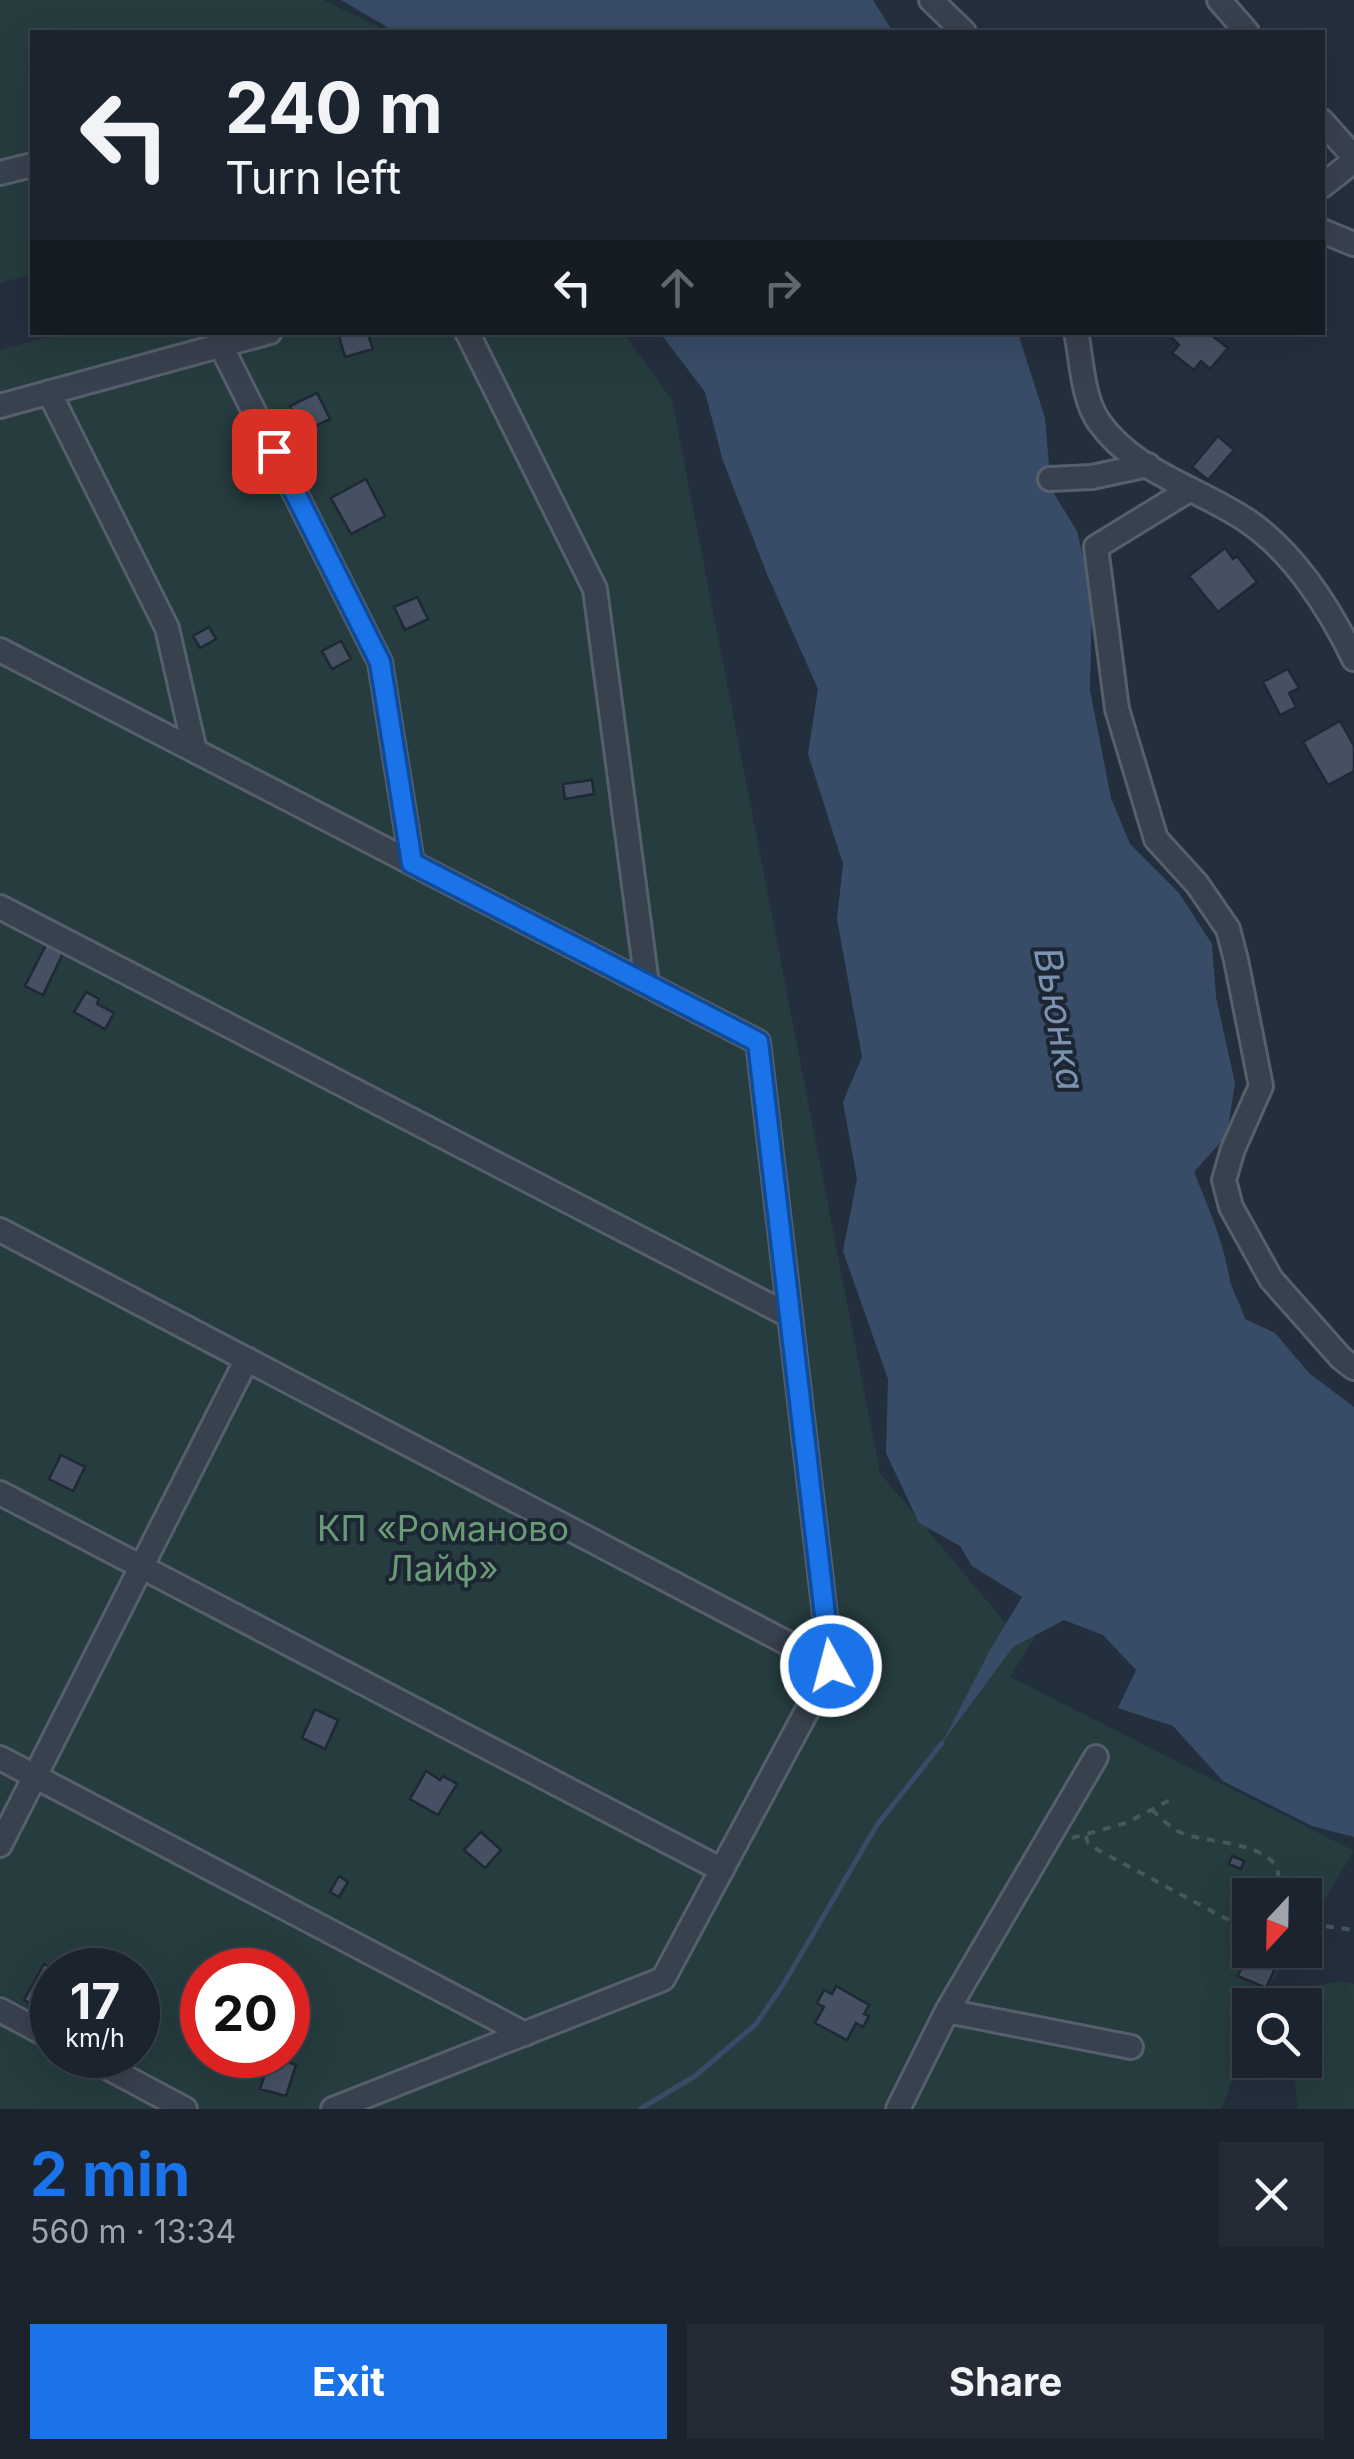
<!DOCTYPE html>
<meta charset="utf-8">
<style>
body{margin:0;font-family:Inter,sans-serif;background:#242b36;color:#f1f3f6;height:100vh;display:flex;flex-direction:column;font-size:38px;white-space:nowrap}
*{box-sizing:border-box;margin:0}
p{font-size:32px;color:#a0a4aa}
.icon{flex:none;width:55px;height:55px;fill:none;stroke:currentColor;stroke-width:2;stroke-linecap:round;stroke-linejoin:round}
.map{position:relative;height:2109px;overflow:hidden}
.panel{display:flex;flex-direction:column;background:#1b232e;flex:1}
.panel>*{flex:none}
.hud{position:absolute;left:30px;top:30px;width:1295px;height:305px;border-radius:0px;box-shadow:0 10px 40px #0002,0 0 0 2px #39404a;background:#1b232e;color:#f1f3f6;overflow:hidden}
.needle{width:65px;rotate:202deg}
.tools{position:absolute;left:1232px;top:1878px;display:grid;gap:20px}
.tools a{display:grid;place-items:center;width:90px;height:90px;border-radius:0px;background:#1b232e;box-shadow:0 10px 40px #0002,0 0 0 2px #39404a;font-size:50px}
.speed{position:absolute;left:30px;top:1948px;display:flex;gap:20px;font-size:50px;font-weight:700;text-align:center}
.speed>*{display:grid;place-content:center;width:130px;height:130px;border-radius:50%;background:#1b232e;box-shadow:0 10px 40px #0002,0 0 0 2px #39404a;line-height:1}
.speed small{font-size:25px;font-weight:400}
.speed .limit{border:15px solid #d22;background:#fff;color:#111}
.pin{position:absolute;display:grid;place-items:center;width:85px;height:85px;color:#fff;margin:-42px;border-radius:20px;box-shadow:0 5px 15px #0006}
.me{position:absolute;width:110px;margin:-55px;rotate:353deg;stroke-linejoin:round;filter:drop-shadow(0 0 8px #0008)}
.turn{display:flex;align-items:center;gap:35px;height:210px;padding:0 30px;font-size:45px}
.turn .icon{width:130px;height:130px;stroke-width:2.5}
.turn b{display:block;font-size:70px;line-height:85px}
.lanes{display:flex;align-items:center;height:95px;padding:0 30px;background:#0003;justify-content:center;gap:50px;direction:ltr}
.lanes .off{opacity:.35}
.round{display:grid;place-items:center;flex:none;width:105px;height:105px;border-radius:0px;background:#242b36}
.summary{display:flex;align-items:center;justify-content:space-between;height:170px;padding:0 30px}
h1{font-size:60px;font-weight:700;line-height:75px;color:#1a73e8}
.primary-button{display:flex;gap:20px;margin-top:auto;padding:20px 30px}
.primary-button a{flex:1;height:115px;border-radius:0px;background:#1a73e8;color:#fff;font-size:40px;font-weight:700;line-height:115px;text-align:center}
.primary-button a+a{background:#242b36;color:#f1f3f6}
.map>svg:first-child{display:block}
.green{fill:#263c3f;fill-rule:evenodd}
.water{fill:#394c67}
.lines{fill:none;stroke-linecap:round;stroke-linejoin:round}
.stream{stroke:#394c67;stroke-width:5}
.building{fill:#455162;stroke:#1f2835;stroke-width:2.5}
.minor-casing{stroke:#565f6c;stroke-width:28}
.path{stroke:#44595c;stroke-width:4;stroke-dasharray:8 8;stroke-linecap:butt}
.minor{stroke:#38414e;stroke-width:22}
.route-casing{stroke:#114b97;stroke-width:25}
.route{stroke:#1a73e8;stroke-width:18}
.labels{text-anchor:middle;stroke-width:8;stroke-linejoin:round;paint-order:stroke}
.park-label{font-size:35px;fill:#6b9a76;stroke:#1d2633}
.water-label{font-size:38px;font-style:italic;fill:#7c92b1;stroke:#1d2633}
</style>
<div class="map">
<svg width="1354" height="2109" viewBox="0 0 1354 2109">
<rect width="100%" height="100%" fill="#242f3e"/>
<!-- green -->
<path class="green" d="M0 0H323L390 32H32V274L0 283Z
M67 332 624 333 672 400 880 1473 1003 1620 1035 1637 1010 1677 1354 1851 1305 1932V1895H1250V1950H1293L1269 1986 1262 2005H1250V2034L1221 2109H0V350ZM52 1970H138V2055H52ZM202 1970H288V2055H202Z
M1341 1981 1354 1984V2109H1298L1292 2060H1305V2005H1293L1296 1990Z"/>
<!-- water -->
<path class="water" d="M341 0H873L893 32H416L392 30Z
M660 333H1018L1045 418 1051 489 1077 531 1092 594 1090 690 1111 798 1130 844 1179 893 1212 944 1216 997 1235 1083 1227 1135 1194 1172C1209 1209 1224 1243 1230 1281 1232 1291 1242 1307 1245 1319L1275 1333 1309 1373 1354 1407V1837L1312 1826 1223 1781 1173 1726 1118 1708 1136 1670 1103 1635 1064 1620 1013 1647 942 1743 990 1650 1022 1597 972 1566 960 1546 919 1523 886 1453 888 1379 843 1251 857 1179 843 1102 862 1057 837 919 843 864 808 754 818 689 767 574 723 461 705 392Z"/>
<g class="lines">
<!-- stream -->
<path class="stream" d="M640 2109 695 2076 756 2024 783 1985 877 1825 942 1743"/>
</g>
<!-- building -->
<path class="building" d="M350 332H367L373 349 345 357 339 336Z
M1167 332H1213L1211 335 1228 348 1210 369 1201 361 1194 370 1172 353 1179 345Z
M317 393 330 419 303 432 290 406Z
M1218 436 1234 450 1208 480 1192 467Z
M366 479 385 516 351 534 331 498Z
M1225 548 1233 559 1237 556 1257 582 1218 612 1189 576Z
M417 597 428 619 405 630 394 607Z
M209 627 216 639 200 648 193 636Z
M341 641 351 659 332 669 322 651Z
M1288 669 1299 688 1289 693 1296 707 1280 715 1263 682Z
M1340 721 1354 746V771L1328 785 1303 742Z
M592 780 594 794 565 799 563 784Z
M48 941 65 949 43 995 25 986Z
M86 992 99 999 97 1004 114 1013 105 1029 74 1012Z
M61 1455 85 1467 73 1491 49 1479Z
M315 1709 338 1720 325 1749 302 1738Z
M426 1771 440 1780 443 1776 457 1784 438 1815 410 1799Z
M481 1832 501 1850 485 1868 464 1850Z
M1232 1856 1244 1861 1241 1869 1229 1864Z
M339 1876 348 1882 339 1897 330 1892Z
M1247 1954 1276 1966 1266 1988 1238 1976Z
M44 1964 55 1970H52V2015L24 2000Z
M836 1986 869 2005 864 2014 869 2016 863 2027 856 2023 847 2040 815 2023 824 2007 817 2003 824 1990 832 1994Z
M271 2055H284L282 2060 296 2065 286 2096 260 2089Z"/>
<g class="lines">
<!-- minor casing -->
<g class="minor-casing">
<path id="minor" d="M931 0 964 32
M1219 0 1247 32
M1322 121 1354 157
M0 173 32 165
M1322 186 1354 161
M1322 231 1354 244
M467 332 595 589 647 984
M1076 332C1082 360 1082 398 1099 422 1134 472 1198 488 1246 520 1293 551 1330 609 1354 659
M221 346 380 662 412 863
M49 392 167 628 195 751
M0 406 270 332
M1050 479 1092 477 1148 465
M1189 490 1096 547 1117 709 1156 839 1197 884 1228 929 1236 960 1261 1086 1233 1149 1224 1180 1231 1207 1271 1279 1341 1358 1354 1368
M0 650 758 1042 831 1666
M0 907 790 1316
M0 1230 831 1666 663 1979 333 2109
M0 1493 722 1870
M0 1758 525 2034
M0 1845 247 1359
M0 2010 52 2038
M947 2011 1131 2047
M84 2055 185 2109
M898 2109 947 2011 1096 1757"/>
</g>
<!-- path -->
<path class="path" d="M1152 1810C1162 1819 1171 1829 1184 1834 1214 1845 1297 1841 1275 1895
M1086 1836 1088 1843 1098 1850 1221 1916 1240 1925H1250
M1072 1838 1126 1823 1174 1798
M1310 1924 1354 1930"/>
<!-- minor -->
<use href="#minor" class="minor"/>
</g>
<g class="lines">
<!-- route casing -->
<g class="route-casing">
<path id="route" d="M274 451 380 662 412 863 758 1042 831 1666"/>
</g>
<!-- route -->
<use href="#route" class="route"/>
</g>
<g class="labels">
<!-- park labels -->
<g class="park-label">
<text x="443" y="1541">КП «Романово<tspan x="443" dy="40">Лайф»</tspan></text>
</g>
<!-- water labels -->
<g class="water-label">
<text transform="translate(1059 1019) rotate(80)" y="13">Вьюнка</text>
</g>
</g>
</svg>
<div class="tools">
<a><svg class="needle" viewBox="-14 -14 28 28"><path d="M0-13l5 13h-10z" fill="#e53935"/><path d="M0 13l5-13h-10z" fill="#a0a4aa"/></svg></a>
<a><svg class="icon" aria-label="search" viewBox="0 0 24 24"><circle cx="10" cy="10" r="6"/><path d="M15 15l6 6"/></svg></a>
</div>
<div class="speed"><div>17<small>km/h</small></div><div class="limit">20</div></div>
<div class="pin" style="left:274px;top:451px;background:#d93025"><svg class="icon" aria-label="arrive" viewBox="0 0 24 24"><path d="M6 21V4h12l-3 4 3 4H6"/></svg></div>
<svg class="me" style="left:831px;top:1666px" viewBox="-20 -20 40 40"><circle r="17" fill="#1a73e8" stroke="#fff" stroke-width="3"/><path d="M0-11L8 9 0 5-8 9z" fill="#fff"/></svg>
<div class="hud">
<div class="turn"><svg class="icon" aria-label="left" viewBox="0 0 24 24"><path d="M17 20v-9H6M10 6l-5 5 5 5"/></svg><div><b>240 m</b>Turn left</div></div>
<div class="lanes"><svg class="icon" aria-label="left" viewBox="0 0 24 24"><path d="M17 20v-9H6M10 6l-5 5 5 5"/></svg><svg class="icon off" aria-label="ahead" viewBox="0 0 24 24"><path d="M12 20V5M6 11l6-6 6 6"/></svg><svg class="icon off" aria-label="right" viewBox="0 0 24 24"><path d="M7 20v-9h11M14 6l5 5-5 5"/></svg></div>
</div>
</div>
<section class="panel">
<div class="summary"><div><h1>2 min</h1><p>560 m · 13:34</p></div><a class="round"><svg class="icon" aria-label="close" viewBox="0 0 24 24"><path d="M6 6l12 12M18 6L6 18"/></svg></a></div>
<div class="primary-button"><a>Exit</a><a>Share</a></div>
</section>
